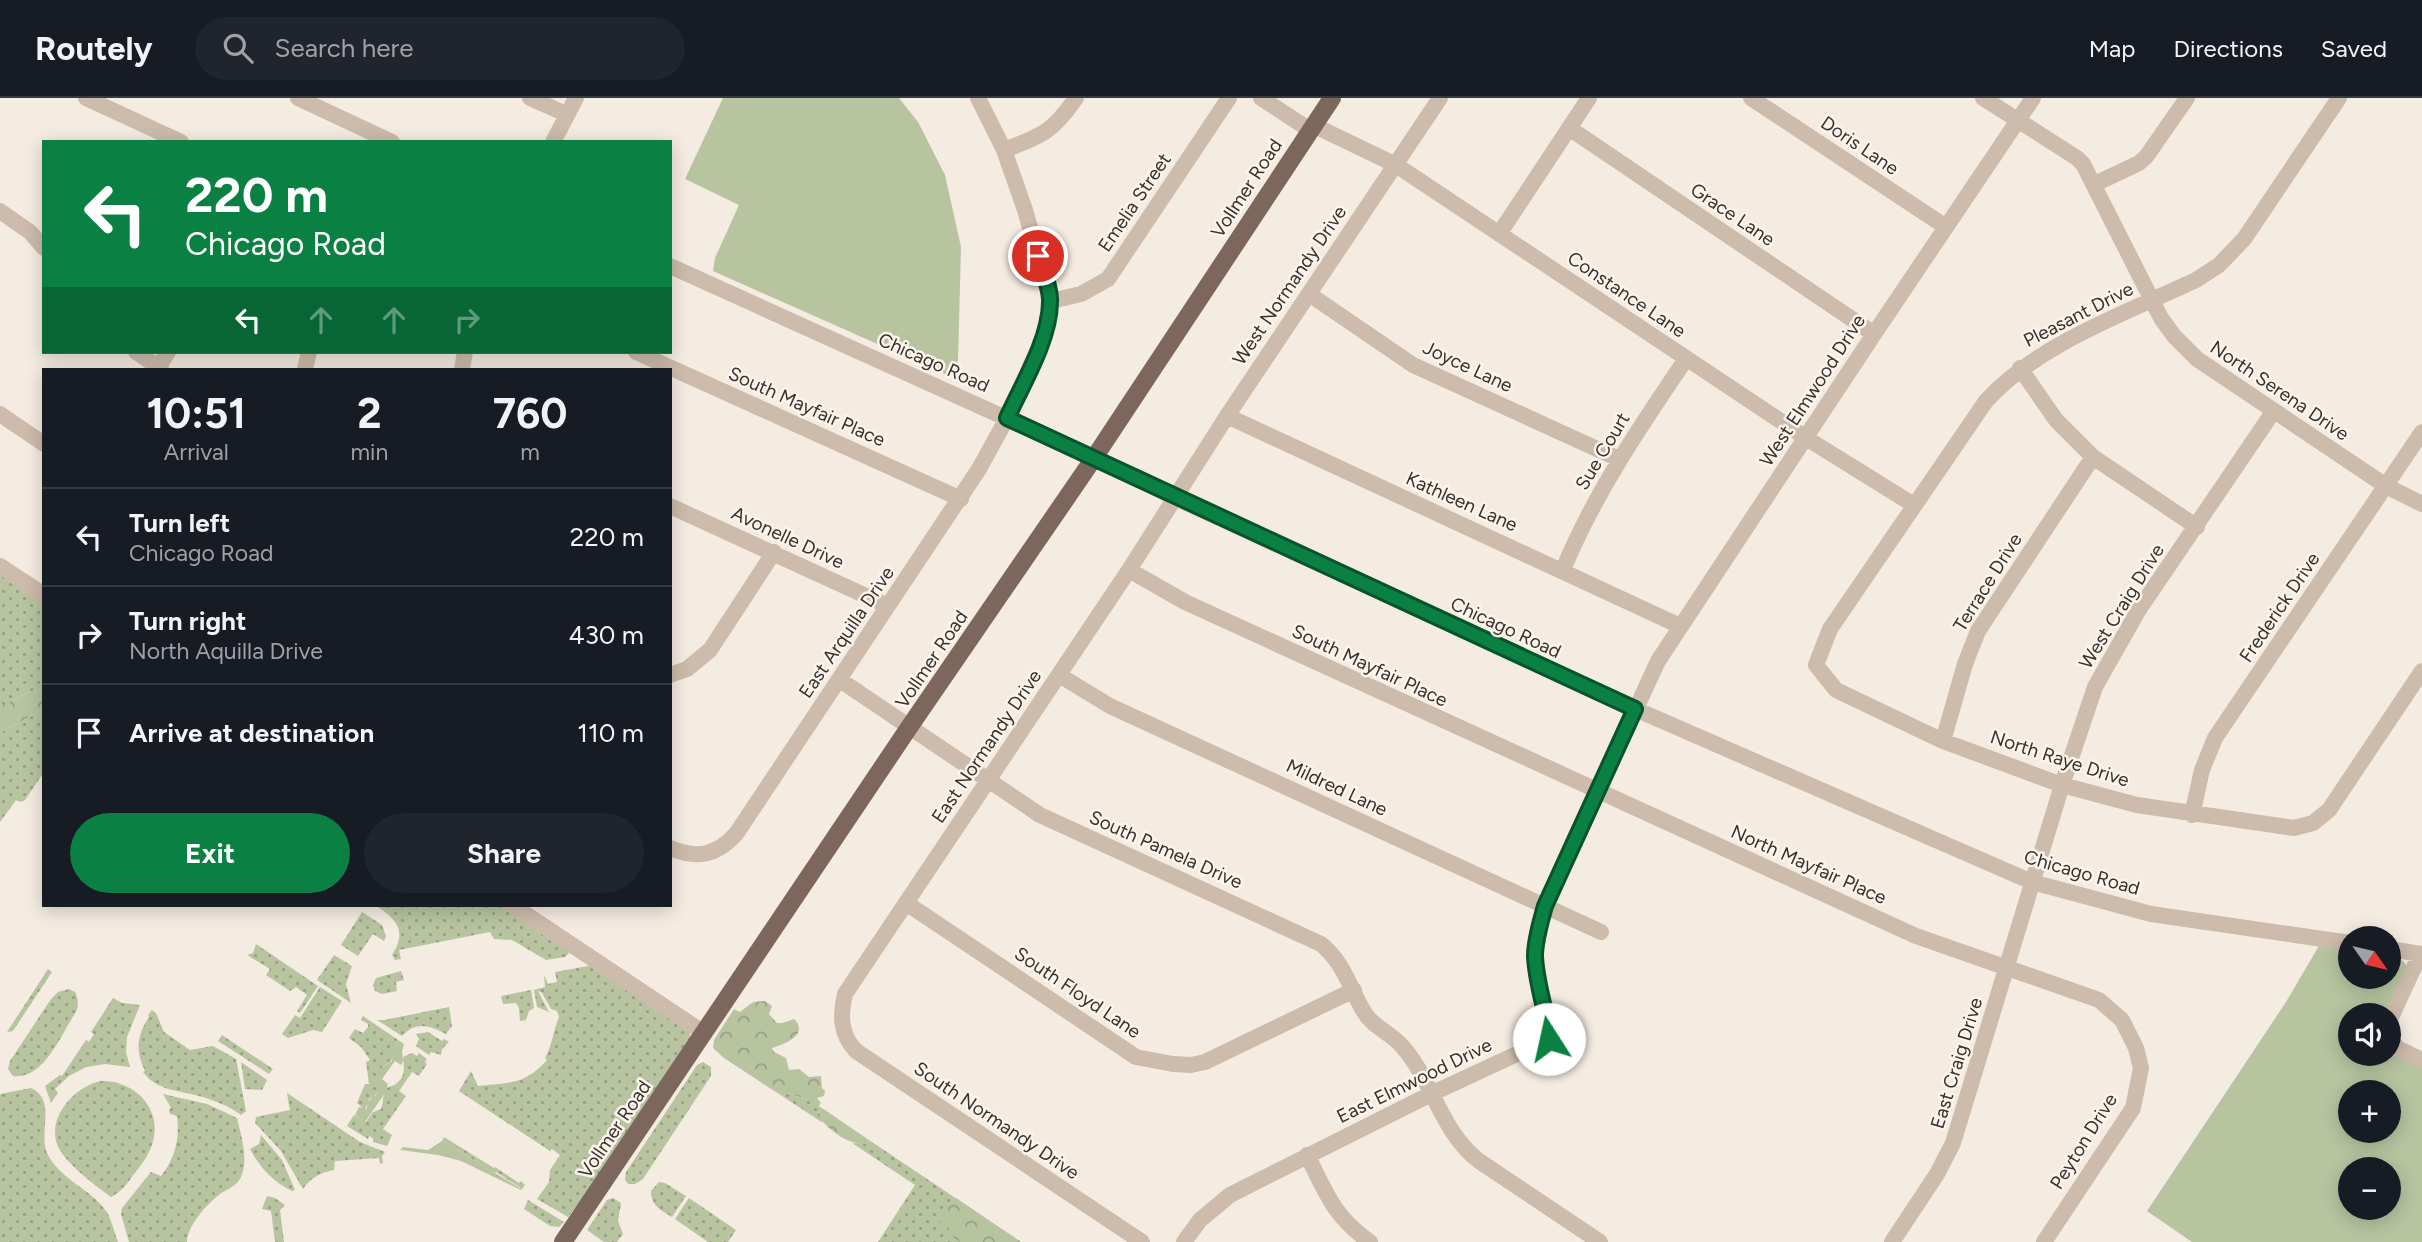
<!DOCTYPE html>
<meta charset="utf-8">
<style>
body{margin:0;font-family:Figtree,sans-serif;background:#20242c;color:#f1f3f6;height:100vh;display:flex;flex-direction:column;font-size:26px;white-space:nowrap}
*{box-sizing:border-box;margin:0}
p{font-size:23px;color:#9ea1a6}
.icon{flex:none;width:38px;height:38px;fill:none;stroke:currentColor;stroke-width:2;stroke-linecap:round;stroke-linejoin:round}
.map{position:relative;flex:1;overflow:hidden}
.drawer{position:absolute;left:42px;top:270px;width:630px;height:539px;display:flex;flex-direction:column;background:#171b24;border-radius:0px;box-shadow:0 4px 18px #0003}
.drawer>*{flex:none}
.banner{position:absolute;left:42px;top:42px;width:630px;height:214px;border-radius:0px;box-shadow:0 4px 18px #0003;background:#0b8043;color:#fff;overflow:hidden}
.needle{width:46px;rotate:124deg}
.fabs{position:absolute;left:2338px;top:828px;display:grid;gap:14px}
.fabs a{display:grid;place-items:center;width:63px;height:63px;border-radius:50%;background:#171b24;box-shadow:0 4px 18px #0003;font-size:35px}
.pin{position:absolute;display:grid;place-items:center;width:60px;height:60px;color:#fff;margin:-30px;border:4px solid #fff;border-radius:50%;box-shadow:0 2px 7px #0007}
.me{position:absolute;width:77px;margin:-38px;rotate:350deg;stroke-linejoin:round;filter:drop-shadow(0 0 5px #0008)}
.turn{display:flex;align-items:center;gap:24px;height:147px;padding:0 28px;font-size:32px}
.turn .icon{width:91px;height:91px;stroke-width:2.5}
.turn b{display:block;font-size:49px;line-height:60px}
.lanes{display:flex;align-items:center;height:66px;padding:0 28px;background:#0003;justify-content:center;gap:35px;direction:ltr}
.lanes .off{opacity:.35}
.eta{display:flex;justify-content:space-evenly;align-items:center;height:119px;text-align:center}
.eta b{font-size:42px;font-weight:700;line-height:49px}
.button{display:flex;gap:14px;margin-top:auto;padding:14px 28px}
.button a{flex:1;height:80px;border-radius:42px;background:#0b8043;color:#fff;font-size:28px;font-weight:700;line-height:80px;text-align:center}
.button a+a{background:#20242c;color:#f1f3f6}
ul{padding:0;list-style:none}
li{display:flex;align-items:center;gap:21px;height:98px;padding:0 28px;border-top:2px solid #363941}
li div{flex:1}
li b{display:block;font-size:26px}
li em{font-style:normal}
header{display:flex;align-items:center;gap:42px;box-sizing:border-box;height:98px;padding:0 35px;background:#171b24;border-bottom:2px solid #363941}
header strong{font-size:33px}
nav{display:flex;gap:38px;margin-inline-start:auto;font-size:24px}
.search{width:490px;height:63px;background:#20242c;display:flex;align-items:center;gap:18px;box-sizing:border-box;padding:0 24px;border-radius:38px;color:#9ea1a6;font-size:26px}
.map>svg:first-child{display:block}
.grass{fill:url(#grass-dots)}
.forest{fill:url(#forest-crowns)}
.green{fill:#b8c4a0;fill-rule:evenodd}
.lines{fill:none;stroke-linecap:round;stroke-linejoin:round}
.minor{stroke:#cdbbac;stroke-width:16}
.major{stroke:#7d675c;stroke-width:18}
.route-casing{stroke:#07532c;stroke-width:18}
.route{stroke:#0b8043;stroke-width:12}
.labels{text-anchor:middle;stroke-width:5;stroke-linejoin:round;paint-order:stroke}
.street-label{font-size:19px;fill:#3b302b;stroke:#fbf5ee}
</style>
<header>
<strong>Routely</strong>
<div class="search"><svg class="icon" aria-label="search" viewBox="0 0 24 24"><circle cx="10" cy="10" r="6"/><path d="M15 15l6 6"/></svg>Search here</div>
<nav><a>Map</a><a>Directions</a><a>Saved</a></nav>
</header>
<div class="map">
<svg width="2422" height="1144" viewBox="0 0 2422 1144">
<defs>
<pattern id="grass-dots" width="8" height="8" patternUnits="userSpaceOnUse" patternTransform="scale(1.75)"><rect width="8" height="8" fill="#b8c4a0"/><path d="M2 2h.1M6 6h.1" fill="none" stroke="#97a083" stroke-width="1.8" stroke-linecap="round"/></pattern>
<pattern id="forest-crowns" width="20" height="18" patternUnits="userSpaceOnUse" patternTransform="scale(1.75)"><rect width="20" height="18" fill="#b8c4a0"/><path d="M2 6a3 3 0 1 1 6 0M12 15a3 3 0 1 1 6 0" fill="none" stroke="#97a083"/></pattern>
</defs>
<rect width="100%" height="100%" fill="#f4ebe1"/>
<!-- grass -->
<path class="grass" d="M0 476 44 504V591L28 594 0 609Z
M44 611V674L25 702 21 704 16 702 0 724V635Z
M375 807H502L568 850 569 855 565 859 546 862 512 842 494 841 490 834 399 852 401 861 395 862 392 857C408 832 396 821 375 807Z
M362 814 382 827 386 838 384 843 373 836 358 858 341 847Z
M256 846 318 888 300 915 297 913 307 897 296 889 290 893 266 877 270 871 247 857 253 855Z
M334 857 352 868 346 886 351 905 317 882Z
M588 868H594L688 931 691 939 598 1080 568 1119 537 1101 549 1084 550 1072 560 1057 552 1051 550 1053 459 993 471 973 478 988C510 984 523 988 547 962L545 960C553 946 553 932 559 919L557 913 551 911 542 895 538 893 549 914 537 909 534 892 545 889 544 877 548 886 557 884 555 874Z
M48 871 52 874 13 933 7 934Z
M401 873 404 882 396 884 397 893 382 896 375 893 373 887 376 880Z
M320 889 342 903 322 934 313 932 288 940 282 936 295 917 300 920Z
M69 891 75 894C79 902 79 910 74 917 60 939 43 982 13 978L8 971 10 963 51 901 58 894Z
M531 892 534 910 529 913 526 922 520 923 519 910 516 905 503 906 501 898Z
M113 900 122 905 140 907 127 939 126 954 130 969 105 966 86 969 69 978 55 991 58 995 51 1005 45 988 60 977 62 978 86 942 89 944 94 936 91 934Z
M449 909 452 928 446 936C431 928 416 922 402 938L377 922H384Z
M152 912 156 915 164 934 190 952 213 948 236 961 246 1013 241 1017C229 1008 214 1002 199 998 178 992 157 993 143 974L145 973C135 953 137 937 149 919L148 917Z
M363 918 398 942C393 957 398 960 382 969L379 990 374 999 369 1001 365 1012 357 1005 365 986H369L366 964 370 962 361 949 349 940 355 931 363 935 368 929V926L361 922Z
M428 934 442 943 444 941 449 944 442 951 441 957 431 954 429 957 416 948 419 941 416 936Z
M222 937 273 971 269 976 218 943Z
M412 955 417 958 419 955 427 961 425 964 427 966 419 978 412 974 399 993 406 998 383 1031 392 1037 387 1048 373 1044V1040L369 1038 368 1041 347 1028 354 1017 366 1024 373 1014 381 1011C384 1004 382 995 387 990 390 988 394 988 397 985 406 978 404 968 403 959Z
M241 964 267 982 262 992 245 991Z
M703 964 711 969V978L643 1081 635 1086H628L625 1082 626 1074 697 967Z
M101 983C134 982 162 1010 153 1043 150 1056 142 1066 134 1076 128 1085 121 1094 111 1099 96 1088 71 1069 61 1054 42 1025 72 989 101 983Z
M31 990C57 1002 38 1035 47 1055 59 1081 90 1090 106 1113 112 1122 114 1134 118 1144H0V996Z
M287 995 360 1044 385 1054 382 1058 383 1065 380 1066 379 1060 335 1063 334 1072C320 1075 311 1079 303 1091L281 1053 255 1025 256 1019 290 1012Z
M787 995 804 1000 822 1010 818 1015 823 1025 782 998Z
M163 996 207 1006 237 1020C241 1038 249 1061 241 1079 237 1088 227 1091 220 1096 207 1106 187 1128 187 1144H129L121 1116 122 1110 151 1074 161 1078C175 1060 180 1041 177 1018L170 1016 169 1012 171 1010Z
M261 1037 282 1062 295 1092 292 1093C273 1084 260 1070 250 1051L259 1046Z
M444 1039 494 1070 495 1069 519 1085 521 1083 524 1086 521 1090 496 1074 495 1075 442 1043Z
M869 1042 1021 1144H878L915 1087 852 1045 867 1046Z
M659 1084 665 1085 686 1098 672 1119C661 1112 651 1108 651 1093Z
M267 1098 275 1100 285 1107 280 1112 284 1144H275L271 1113 262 1111Z
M613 1100 621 1105 618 1123 623 1136 617 1144H604L587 1132 607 1102Z
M689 1100 736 1132 728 1144H708L675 1121Z
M528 1102 564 1124 559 1129 550 1128 524 1111Z"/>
<!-- forest -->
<path class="forest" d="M44 591V611L0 635V609L28 594Z
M765 903 772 908 769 916 777 925H783L794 921C810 937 784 946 772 950L774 954 786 960 789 972 799 971 809 979 821 978 822 990 825 993 824 998 817 1000 821 1005 818 1009 804 1000 787 995 782 998 724 960 713 950 714 942 734 911 740 914 753 904Z
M822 1010 869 1042 867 1046C847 1047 829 1032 817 1017Z
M956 1100 1021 1144H960L950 1137 948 1128 937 1123 936 1119 946 1106Z"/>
<!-- green -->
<path class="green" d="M723 0H899L918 24 945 77 961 149 958 262 954 280 713 173 715 160 739 107 685 81Z
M2320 846 2350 851V878H2389V857L2403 863 2408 870 2387 917H2350V956H2389V951L2422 968V1144H2192L2147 1113 2286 904ZM2350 994H2389V1032H2350ZM2350 1071H2389V1110H2350Z
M398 942 404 946 402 954 403 963 401 967 395 963 382 981 388 986 385 995 365 1024 355 1017 359 1009 367 1011V1004L376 997 382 969 392 963Z
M442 1043 520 1090 524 1086 525 1087 521 1092 461 1063 438 1057 400 1052 403 1049 428 1052Z"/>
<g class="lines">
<!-- minor -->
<path class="minor" d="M86 0 181 44
M298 0 392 44
M530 0 566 16
M1261 0 1310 32
M1751 0 1946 129
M1983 0 2077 60 2083 66 2161 220 2174 238 2197 261 2386 388 2422 406
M2339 0 2244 141 2219 167 2196 182C2126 215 2038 246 1986 303L1830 531 1816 567 1836 592 1943 643 2062 687 2137 707 2294 730 2313 725 2329 712 2422 573
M1313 27 1396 67 1806 340 1914 407
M1569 30 1874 236
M553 44 576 0
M1004 52C1041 38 1053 34 1076 0
M2095 86 2139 65 2146 59 2187 0
M0 113 30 134 44 150
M1499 136 1589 0
M670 168 1094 360 1176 400 1635 611 2032 784 2151 816 2350 845
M1309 196 1413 267 1619 361
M1051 203 1081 196 1108 181 1229 0
M136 254 161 271
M636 254 961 401
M158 270 168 254
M2020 270 2056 322 2093 359 2197 429
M305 271 309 254
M462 271 465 254
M0 316 44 346
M1227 318 1680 528
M670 408 888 508
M0 468 44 497
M1129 472 1185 504 1916 838 2099 902 2122 922 2136 950 2141 970 2133 1010 2044 1144
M1563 472C1594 396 1640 329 1686 261
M670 577 687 571 710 552 774 454
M1059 577 1110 608 1601 834
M840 582 1040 717 1321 846C1344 865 1350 890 1364 914 1372 928 1390 935 1401 947 1433 982 1440 1033 1479 1063L1600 1144
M1943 643 1965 566 1978 533 2093 359
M2192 717 2202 672 2215 640 2422 334
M670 750C697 761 716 758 736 736L979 371 1007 320 1038 251 1044 236 1051 203 1025 112 1004 52 978 0
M906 805 1136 959 1173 966 1191 967 1205 964 1354 892
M512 807 704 935
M2389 851 2422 856
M2389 924 2420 856
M2389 942 2399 951 2422 962
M1307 1057C1327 1096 1333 1118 1370 1144
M1142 1144 856 953C840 936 840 918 845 896L1129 472 1227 318 1440 0
M1184 1144 1200 1122 1230 1097 1433 995 1549 941 1548 925 1536 876 1535 854 1545 808 1658 563 1874 236 2033 0
M1892 1144 1937 1076 1953 1045 2062 687 2095 589 2138 513 2273 314"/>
<!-- major -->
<path class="major" d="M563 1144 910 628 1094 360 1332 0"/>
</g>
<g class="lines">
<!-- route casing -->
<g class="route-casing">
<path id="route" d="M1038 158C1042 172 1051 190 1050 204 1050 241 1022 287 1007 320L1635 611 1545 808C1541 823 1535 841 1535 858 1536 886 1547 913 1549 941"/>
</g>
<!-- route -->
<use href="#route" class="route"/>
</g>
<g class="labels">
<!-- street labels -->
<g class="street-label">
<text transform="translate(1860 47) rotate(34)" y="7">Doris Lane</text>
<text transform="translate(1246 90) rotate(-57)" y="7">Vollmer Road</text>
<text transform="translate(1134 104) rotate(-56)" y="7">Emelia Street</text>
<text transform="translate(1733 116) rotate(34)" y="7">Grace Lane</text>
<text transform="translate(1289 187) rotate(-56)" y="7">West Normandy Drive</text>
<text transform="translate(1627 196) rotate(34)" y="7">Constance Lane</text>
<text transform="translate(2078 216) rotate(-27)" y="7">Pleasant Drive</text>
<text transform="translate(934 264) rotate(24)" y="7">Chicago Road</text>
<text transform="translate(1468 268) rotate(25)" y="7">Joyce Lane</text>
<text transform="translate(1812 292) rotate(-57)" y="7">West Elmwood Drive</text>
<text transform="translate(2280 292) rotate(34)" y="7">North Serena Drive</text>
<text transform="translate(807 308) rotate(24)" y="7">South Mayfair Place</text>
<text transform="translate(1602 353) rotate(-59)" y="7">Sue Court</text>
<text transform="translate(1462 403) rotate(24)" y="7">Kathleen Lane</text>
<text transform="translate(788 439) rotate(25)" y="7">Avonelle Drive</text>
<text transform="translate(1987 484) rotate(-58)" y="7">Terrace Drive</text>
<text transform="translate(2121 508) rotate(-58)" y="7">West Craig Drive</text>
<text transform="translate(2279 509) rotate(-56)" y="7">Frederick Drive</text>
<text transform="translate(1506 529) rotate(25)" y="7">Chicago Road</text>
<text transform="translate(846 534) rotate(-56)" y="7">East Arquilla Drive</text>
<text transform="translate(931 561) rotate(-56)" y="7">Vollmer Road</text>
<text transform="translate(1370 567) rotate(25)" y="7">South Mayfair Place</text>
<text transform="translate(986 648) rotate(-56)" y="7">East Normandy Drive</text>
<text transform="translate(2060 660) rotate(18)" y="7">North Raye Drive</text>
<text transform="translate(1337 689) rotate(25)" y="7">Mildred Lane</text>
<text transform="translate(1166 751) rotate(24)" y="7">South Pamela Drive</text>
<text transform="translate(1809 766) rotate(24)" y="7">North Mayfair Place</text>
<text transform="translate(2082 774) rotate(16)" y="7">Chicago Road</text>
<text transform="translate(1078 894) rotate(34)" y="7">South Floyd Lane</text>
<text transform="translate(1956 965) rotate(-73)" y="7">East Craig Drive</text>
<text transform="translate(1414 982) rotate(-26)" y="7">East Elmwood Drive</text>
<text transform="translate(997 1022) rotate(34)" y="7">South Normandy Drive</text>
<text transform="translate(614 1031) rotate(-56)" y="7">Vollmer Road</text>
<text transform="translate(2083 1043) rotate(-58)" y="7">Peyton Drive</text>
</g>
</g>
</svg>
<div class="fabs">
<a><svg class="needle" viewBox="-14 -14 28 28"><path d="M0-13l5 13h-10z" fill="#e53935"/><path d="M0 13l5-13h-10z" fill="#9ea1a6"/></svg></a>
<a><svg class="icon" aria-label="sound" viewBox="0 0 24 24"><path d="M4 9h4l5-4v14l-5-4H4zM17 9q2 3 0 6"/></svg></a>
<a>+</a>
<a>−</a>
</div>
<div class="pin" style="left:1038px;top:158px;background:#d93025"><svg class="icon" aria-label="arrive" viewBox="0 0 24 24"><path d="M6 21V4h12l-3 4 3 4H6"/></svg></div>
<svg class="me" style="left:1549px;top:941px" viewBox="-20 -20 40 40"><circle r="19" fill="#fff"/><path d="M0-13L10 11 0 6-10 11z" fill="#0b8043"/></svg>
<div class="banner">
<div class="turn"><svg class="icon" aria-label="left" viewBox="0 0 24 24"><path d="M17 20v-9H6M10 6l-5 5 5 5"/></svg><div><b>220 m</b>Chicago Road</div></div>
<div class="lanes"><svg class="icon" aria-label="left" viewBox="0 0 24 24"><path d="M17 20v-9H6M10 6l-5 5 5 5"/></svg><svg class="icon off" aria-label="ahead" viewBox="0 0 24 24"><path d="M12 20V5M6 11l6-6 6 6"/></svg><svg class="icon off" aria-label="ahead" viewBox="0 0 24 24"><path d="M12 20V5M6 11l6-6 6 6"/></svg><svg class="icon off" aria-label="right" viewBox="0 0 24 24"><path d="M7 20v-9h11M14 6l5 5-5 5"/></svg></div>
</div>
<section class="drawer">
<div class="eta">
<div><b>10:51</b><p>Arrival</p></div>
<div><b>2</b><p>min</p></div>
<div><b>760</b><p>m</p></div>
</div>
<ul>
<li><svg class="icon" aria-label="left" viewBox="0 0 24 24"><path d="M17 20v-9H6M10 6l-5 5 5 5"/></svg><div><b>Turn left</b><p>Chicago Road</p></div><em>220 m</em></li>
<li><svg class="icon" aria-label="right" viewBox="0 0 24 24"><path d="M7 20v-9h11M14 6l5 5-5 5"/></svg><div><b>Turn right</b><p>North Aquilla Drive</p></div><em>430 m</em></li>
<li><svg class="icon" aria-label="arrive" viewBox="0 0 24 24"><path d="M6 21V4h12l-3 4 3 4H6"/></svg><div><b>Arrive at destination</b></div><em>110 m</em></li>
</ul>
<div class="button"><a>Exit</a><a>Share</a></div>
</section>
</div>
